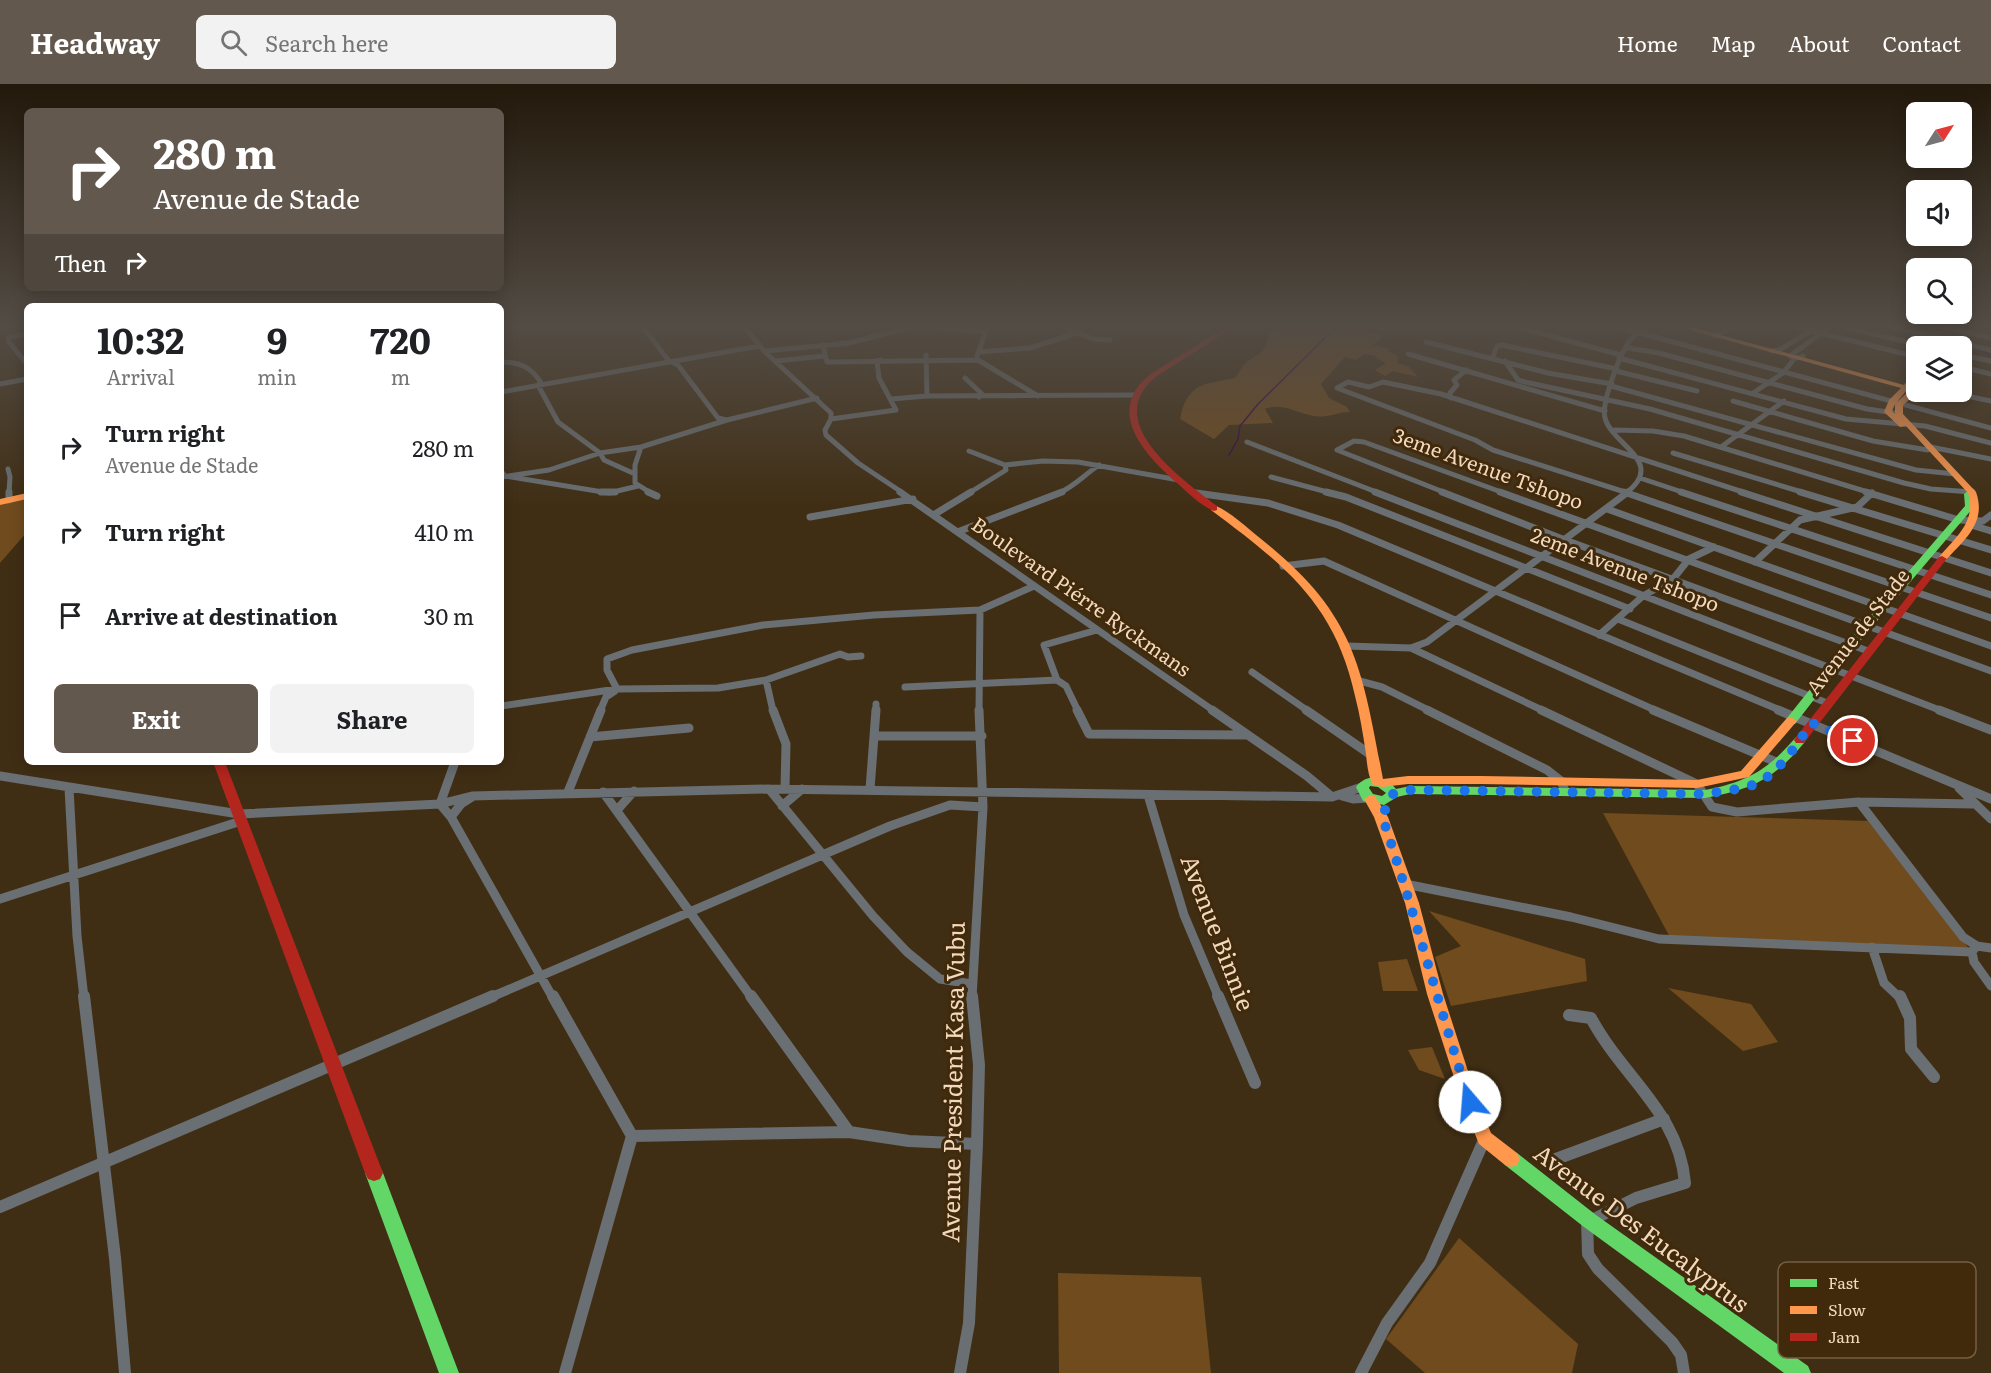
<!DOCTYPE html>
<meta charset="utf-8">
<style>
body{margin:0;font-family:Literata,serif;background:#f2f2f2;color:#202124;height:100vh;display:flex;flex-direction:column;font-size:22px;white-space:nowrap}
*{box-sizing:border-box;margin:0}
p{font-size:20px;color:#757577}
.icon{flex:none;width:33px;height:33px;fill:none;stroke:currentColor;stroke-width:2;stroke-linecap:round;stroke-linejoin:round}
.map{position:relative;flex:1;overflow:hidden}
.side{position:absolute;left:24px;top:219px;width:480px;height:462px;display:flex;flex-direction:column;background:#fff;border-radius:9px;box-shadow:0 3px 15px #0003}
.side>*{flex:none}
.guide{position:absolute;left:24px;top:24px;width:480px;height:183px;border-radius:9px;box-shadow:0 3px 15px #0003;background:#63584e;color:#fff;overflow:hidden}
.needle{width:39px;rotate:54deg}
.tools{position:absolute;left:1906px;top:18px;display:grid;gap:12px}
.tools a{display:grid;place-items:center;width:66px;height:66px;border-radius:9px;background:#fff;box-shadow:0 3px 15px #0003;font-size:30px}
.pin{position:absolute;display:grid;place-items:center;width:51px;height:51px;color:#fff;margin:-26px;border:3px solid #fff;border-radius:50%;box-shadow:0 2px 6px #0007}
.me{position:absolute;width:66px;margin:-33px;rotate:342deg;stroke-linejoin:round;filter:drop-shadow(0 0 4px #0008)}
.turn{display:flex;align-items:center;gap:21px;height:126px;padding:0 30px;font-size:27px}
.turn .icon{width:78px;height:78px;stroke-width:2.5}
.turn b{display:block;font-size:42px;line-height:51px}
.then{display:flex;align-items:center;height:57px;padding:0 30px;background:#0003;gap:12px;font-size:22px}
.eta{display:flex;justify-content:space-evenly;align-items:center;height:102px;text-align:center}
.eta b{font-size:36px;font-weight:700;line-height:42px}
.cta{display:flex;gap:12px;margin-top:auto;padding:12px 30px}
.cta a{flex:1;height:69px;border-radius:9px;background:#63584e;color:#fff;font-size:24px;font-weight:700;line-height:69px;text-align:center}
.cta a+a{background:#f2f2f2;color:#202124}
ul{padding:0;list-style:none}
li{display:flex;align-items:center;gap:18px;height:84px;padding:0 30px}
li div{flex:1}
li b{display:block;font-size:22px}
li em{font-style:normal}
header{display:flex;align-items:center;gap:36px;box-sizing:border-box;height:84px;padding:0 30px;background:#63584e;color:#fff}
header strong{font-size:28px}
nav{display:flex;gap:33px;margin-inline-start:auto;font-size:21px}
.search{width:420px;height:54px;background:#f2f2f2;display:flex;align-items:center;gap:15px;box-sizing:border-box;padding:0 21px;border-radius:9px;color:#757577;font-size:22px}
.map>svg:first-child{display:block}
.green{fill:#704b1d}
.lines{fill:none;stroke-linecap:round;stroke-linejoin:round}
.stream{stroke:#330747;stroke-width:1.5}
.street-far3{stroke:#696f73;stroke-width:5}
.street-far2{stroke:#696f73;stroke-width:7}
.street-far1{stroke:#696f73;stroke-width:9}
.street{stroke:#696f73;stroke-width:12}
.fast{fill:#63d668;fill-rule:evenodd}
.slow{fill:#ff974d;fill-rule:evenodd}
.jam{fill:#b3261e;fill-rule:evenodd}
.route{stroke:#1a73e8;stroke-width:10;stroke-dasharray:0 18}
.labels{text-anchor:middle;stroke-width:6;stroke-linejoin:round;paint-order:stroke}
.street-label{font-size:20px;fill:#f2d8bd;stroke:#412a0c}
.near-street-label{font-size:24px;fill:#f2d8bd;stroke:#412a0c}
.key{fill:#412a0c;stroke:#765e41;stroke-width:1.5}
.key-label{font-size:16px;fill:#f2d8bd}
</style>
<header>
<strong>Headway</strong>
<div class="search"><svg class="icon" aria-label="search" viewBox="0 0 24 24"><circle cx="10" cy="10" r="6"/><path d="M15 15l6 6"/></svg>Search here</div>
<nav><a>Home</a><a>Map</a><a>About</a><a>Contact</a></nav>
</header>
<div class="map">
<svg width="1991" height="1289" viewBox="0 0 1991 1289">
<rect width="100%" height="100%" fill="#402e14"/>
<!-- green -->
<path class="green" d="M1280 242H1394L1398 246 1394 250 1374 244 1369 247 1383 252 1373 261 1389 265 1388 267 1398 272 1397 279 1408 282 1418 293 1393 287 1385 292 1375 286 1386 279 1375 274 1377 272 1364 270 1356 276 1345 273 1321 300 1329 314 1347 323 1350 328C1340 328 1335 331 1326 332 1305 336 1286 316 1265 325L1273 339 1229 341 1214 355 1180 335C1187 299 1204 300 1235 294L1245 279 1263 267 1271 248Z
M27 412V448L0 479V419Z
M1603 729 1868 737 1971 867 1672 857Z
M1429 827 1585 875 1587 897 1451 922 1435 873 1461 862Z
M1407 875 1418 907H1383L1378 878Z
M1668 904 1751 920 1778 958 1743 967Z
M1432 963 1445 995 1419 986 1408 966Z
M1459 1154 1578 1260 1572 1289H1425L1386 1255Z
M1058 1189 1201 1193 1211 1289H1059Z"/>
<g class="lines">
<!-- stream -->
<path class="stream" d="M1953 247 1971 259
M1980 266 1991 272
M1229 371 1238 355 1240 342 1258 320 1337 242"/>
<!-- street-far3 -->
<path class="street-far3" d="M642 242 669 277 678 281 718 334 727 336
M744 242 764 267 831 329V335
M920 242 986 248
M1064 242 1077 249
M1513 242 1621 271
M1614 242 1991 344
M1793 242 1917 273
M1839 242 1925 262
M1890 242 1991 266
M1941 242 1991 254
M27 250 9 253V258L27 280
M1714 252 1734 242
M1426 258 1548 289 1612 300
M823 261 827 278 978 276 1038 312
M1628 264 1659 269 1867 325 1895 329
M764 267 849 259 915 242
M1772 267 1779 266 1819 242
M978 268 1030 264 1077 249 1094 255 1110 256
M1408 270 1605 327
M926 271 927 312
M1962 271 1991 277
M977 272 987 245
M1790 272 1831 242
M1493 273 1497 262 1502 261 1617 285
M1619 274 1846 335 1925 342 1991 359
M776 277 824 272
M1505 277 1518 296 1525 298 1650 325 1904 399 1931 405 1972 408
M501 278C519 278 532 283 541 299L538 301 558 338 600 369 604 376 635 390
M1962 283 1991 290
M1616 287 1697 307
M965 294 982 310 979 313
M0 300 27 295
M1611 302 1916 386 1955 390
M501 308 759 262
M1948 308 1991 317
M1753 309 1783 289 1794 275 1803 272
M1451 314 1450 309 1457 301 1454 296 1466 286
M891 315 927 312 1135 311
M1733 317 1873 357 1928 366 1931 363 1991 375
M831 335 825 346 826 351 858 379 903 409
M831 335 896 326 879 294 877 277 881 276
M1614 346 1653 347 1684 352 1871 409
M1247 358 1379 409
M641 363 635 381V399L651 409
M1721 363 1784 317
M969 367 1005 381 1043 377 1078 378 1179 396
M1673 369 1805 409
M8 385 10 393 9 409
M501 387 505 392 609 409 638 402
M501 393 549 386 600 369 641 363 727 336 817 314
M1271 393 1331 409
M1640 394 1685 409
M969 409 1006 386 1005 381
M1059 409C1075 402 1084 391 1099 381
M1446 409 1337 366 1354 357 1364 358 1504 409
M1626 409C1667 378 1612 361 1605 334 1601 318 1622 263 1633 253 1637 249 1643 245 1648 242
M1628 409 1493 366 1475 356 1337 304 1348 298 1369 303 1383 298 1441 310 1746 409"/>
<!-- street-far2 -->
<path class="street-far2" d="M9 408V416
M601 408H615
M648 408 657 412
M900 408 1214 627
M1326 408 1346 413 1630 525
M1375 408 1942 627
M1442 408 1565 456 1868 567
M1500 408 1991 587
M1624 408 1991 534
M1681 408 1991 511
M1741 408 1991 489
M1800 408 1991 466
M1866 408 1959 436 1983 437 1991 431
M1967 408H1972
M1196 409 1268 419 1338 441 1782 627
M1607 425 1991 562
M935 430 971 408
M810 433 913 415
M1971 441 1991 447
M960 447 1062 408
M1755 478 1800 436 1857 423 1872 409
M1283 482 1324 477 1657 627
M1618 535 1827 619
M1599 551 1643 512 1673 495 1689 475 1714 463
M1346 562 1411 564 1427 558 1628 408
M1411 564 1544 627
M1252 588 1308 627
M766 596 773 627
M1356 596 1382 603 1430 627
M905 603 1057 596
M617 605 607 586V575L632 566 763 541 874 531 980 526 1034 502
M876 620V627
M501 622 617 605 718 604 766 596 840 570 848 573 861 572
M600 627 606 613 615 607
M979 627 980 526
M1078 627 1066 602 1057 596 1044 561 1097 546"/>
<!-- street-far1 -->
<path class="street-far1" d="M773 626 786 660 785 705
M1077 626 1089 650 1247 651
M1212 626 1307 692 1332 713
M1306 626 1371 671
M1427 626 1547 686 1561 697 1565 707
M1541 626 1697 700 1712 723 1737 728 1859 718 1973 720
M1653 626 1781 680
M1778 626 1991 715
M1939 626 1991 646
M876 652H982
M590 653 689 644
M0 692 239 730 440 720 472 712 769 705 1332 713 1362 703
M69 704 77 852 84 914
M1959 704 1991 735
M769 705 873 832 907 868 940 895 972 900
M870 705 876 626
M568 708 601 626
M603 708 752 914
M1148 711 1184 831 1219 914
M1342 712 1353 715 1368 714
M1859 718 1963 853 1977 862 1991 864
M440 720 451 733 553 914
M440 720 455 678
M782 722 802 705
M618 725 634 707
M451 733 461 720 472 713
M1405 800 1571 833 1659 855 1972 868
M0 815 241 737
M1872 863 1884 899 1900 914
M1975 864 1972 868 1974 878 1991 902
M489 914 890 742 950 721 983 723
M972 914 983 723 979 626"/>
<!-- street -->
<path class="street" d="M84 912 115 1174 125 1289
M553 912 632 1052 565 1289
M751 912 849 1048
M1218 912 1255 999
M1900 912 1910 934 1911 965 1934 993
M1569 931 1591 934C1623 994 1679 1028 1685 1099L1636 1114 1590 1137
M632 1052 849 1048 909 1057 977 1060
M1556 1075 1664 1035
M0 1123 493 912
M1587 1135 1588 1170 1598 1185 1672 1258 1681 1271 1684 1289
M960 1289 969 1239 977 1060 979 981 972 912
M1361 1289 1387 1239 1430 1179 1485 1054"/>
<!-- fast -->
<path class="fast" d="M1968 407 1972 410 1973 424 1855 563 1795 640H1787L1785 637 1787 634 1847 559 1965 422 1964 410Z
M1800 652 1806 656 1804 659C1773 696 1752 705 1705 714L1410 710 1397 713 1384 721 1363 717 1356 703C1366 689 1386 691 1396 705L1410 702 1705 706C1747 698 1768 686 1796 653ZM1370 702 1378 703 1386 709 1382 712 1373 710 1369 704Z
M1511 1067 1517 1069 1596 1131 1808 1282 1811 1289H1784L1584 1143 1505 1081 1502 1075 1505 1069Z
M374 1081 380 1083 383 1089 459 1289H439L365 1089 368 1083Z"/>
<!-- slow -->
<path class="slow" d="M1676 242H1688L1904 301 1907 297H1913L1914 299 1911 302H1917L1918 308 1903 321V330L1976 408C1987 439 1964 456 1945 477H1939V473C1956 453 1977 437 1968 409L1906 342 1900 343 1884 328 1889 316 1901 304ZM1907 306 1909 307 1895 320 1896 319ZM1895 320V330L1892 327Z
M27 409V415L0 421V415Z
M1214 421C1230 427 1252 448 1266 459 1357 533 1362 586 1383 695L1408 692H1481L1697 696 1741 687 1787 634 1791 633 1797 637 1749 693 1697 704 1481 700H1408L1382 703 1373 701C1368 692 1367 680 1366 670 1363 650 1360 631 1355 612 1335 519 1283 480 1211 426V422Z
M1370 711 1375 712 1388 733 1419 819 1443 910 1478 1018 1491 1049 1517 1069 1520 1075 1517 1081 1511 1083 1505 1081 1479 1060 1462 1018 1427 910 1405 819 1374 733 1364 715Z"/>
<!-- jam -->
<path class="jam" d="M1228 242H1236L1157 292C1099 337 1182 395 1217 422V426L1214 427C1201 422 1187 408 1177 399 1144 370 1103 326 1152 289Z
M1942 472 1947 475 1945 477 1804 659H1796L1794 656 1796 653 1939 473Z
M213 678H225L383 1089 380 1095 374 1097 368 1095 365 1089Z"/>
</g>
<!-- sky -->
<linearGradient id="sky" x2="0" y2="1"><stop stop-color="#23190b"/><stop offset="0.57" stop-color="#534c45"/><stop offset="1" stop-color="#534c45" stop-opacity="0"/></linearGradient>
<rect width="1991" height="423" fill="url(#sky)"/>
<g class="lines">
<!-- route -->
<path class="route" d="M1470 1018C1439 923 1414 827 1382 732L1393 710 1410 706 1705 710C1721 707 1738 706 1753 701 1779 691 1796 660 1812 639L1853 657"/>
</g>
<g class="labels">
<!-- street labels -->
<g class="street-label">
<text transform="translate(1488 385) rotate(20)" y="7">3eme Avenue Tshopo</text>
<text transform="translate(1625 486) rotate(21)" y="7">2eme Avenue Tshopo</text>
<text transform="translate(1081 513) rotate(35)" y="7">Boulevard Piérre Ryckmans</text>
<text transform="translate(1858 548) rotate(-52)" y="7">Avenue de Stade</text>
</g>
<!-- near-street labels -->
<g class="near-street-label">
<text transform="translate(1217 849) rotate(69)" y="8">Avenue Binnie</text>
<text transform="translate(954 998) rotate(-89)" y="8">Avenue President Kasa Vubu</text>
<text transform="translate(1641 1145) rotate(37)" y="8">Avenue Des Eucalyptus</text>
</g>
</g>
<!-- legend -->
<rect x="1778" y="1178" width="198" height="96" rx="9" class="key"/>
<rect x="1790" y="1195" width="27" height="8" fill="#63d668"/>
<rect x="1790" y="1222" width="27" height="8" fill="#ff974d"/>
<rect x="1790" y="1249" width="27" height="8" fill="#b3261e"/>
<g class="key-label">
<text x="1828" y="1205">Fast</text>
<text x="1828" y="1232">Slow</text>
<text x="1828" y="1259">Jam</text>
</g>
</svg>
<div class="tools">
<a><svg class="needle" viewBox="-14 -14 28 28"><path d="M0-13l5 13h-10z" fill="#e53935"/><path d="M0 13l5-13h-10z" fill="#757577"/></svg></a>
<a><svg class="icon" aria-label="sound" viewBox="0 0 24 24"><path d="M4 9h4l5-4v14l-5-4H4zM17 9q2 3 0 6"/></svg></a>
<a><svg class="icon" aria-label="search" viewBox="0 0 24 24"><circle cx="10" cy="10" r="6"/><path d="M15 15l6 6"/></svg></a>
<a><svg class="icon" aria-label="layers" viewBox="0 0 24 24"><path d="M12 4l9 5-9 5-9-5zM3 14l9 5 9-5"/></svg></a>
</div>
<div class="pin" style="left:1853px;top:657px;background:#d93025"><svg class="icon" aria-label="arrive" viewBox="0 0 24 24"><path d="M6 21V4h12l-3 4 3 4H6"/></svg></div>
<svg class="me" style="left:1470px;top:1018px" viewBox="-20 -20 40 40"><circle r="19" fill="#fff"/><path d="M0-13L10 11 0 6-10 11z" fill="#1a73e8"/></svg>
<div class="guide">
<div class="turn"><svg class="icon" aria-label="right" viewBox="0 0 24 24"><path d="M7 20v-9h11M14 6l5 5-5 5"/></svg><div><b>280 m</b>Avenue de Stade</div></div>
<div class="then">Then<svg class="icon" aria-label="right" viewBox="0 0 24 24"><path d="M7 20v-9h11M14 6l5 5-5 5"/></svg></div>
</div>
<section class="side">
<div class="eta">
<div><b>10:32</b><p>Arrival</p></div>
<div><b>9</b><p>min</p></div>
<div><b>720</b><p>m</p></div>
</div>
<ul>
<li><svg class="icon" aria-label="right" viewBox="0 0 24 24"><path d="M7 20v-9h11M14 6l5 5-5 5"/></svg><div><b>Turn right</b><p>Avenue de Stade</p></div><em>280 m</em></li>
<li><svg class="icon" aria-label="right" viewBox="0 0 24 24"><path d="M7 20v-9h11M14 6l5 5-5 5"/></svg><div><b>Turn right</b></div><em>410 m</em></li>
<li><svg class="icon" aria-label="arrive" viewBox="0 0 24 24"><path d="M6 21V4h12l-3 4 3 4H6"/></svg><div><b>Arrive at destination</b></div><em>30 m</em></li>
</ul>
<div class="cta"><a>Exit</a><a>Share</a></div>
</section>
</div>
